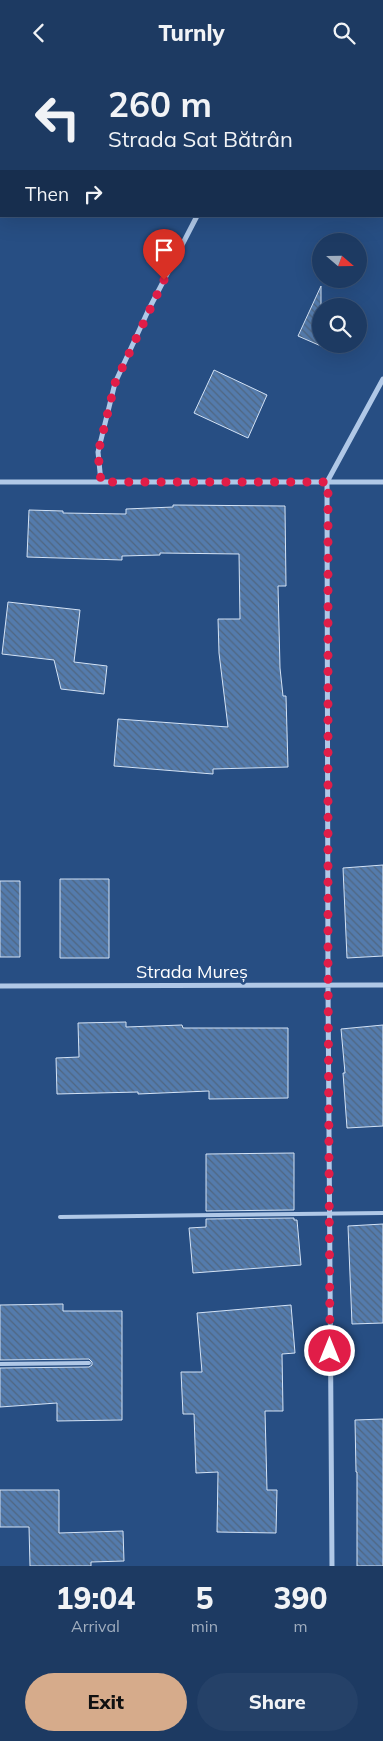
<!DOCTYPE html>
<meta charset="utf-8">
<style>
body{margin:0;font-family:Mulish,sans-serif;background:#254168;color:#f1f3f6;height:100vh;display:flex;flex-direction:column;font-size:19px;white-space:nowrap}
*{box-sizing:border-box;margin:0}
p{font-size:16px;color:#a0adbe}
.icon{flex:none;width:28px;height:28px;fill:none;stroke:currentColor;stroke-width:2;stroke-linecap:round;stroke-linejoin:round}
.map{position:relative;height:1501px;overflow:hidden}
.sheet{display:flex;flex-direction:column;background:#1d3a62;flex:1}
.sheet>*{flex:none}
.banner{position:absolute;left:0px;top:0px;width:384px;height:152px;box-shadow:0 5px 20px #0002,0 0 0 1px #3b5477;background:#1d3a62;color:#f1f3f6;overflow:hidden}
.needle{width:32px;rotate:110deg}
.tools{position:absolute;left:312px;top:168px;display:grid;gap:10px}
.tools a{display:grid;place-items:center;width:55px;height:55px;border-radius:50%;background:#1d3a62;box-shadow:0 5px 20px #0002,0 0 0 1px #3b5477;font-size:25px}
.pin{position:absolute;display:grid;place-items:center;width:42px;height:42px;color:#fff;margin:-51px -21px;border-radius:50% 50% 50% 0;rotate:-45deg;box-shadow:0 0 5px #0007}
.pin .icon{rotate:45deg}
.me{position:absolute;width:55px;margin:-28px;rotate:0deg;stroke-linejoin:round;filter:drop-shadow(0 0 4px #0008)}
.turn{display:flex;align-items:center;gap:18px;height:105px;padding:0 25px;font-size:22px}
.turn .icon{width:65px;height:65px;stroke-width:2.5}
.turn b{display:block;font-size:35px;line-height:42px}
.then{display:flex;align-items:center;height:48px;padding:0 25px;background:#0003;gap:10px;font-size:19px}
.eta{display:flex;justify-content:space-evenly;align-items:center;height:85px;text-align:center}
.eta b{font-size:30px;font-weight:800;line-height:35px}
.button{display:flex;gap:10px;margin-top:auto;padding:10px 25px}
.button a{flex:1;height:58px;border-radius:30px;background:#d6ab8b;color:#111;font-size:20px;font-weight:800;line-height:58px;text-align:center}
.button a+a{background:#254168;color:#f1f3f6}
header{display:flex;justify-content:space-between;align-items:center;height:65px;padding:0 25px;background:#1d3a62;font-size:22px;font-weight:800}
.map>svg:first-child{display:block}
.building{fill:url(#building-back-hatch);stroke:#d3e2f5}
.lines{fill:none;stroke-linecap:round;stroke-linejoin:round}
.service{stroke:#b0c8e7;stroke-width:4}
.minor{stroke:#b0c8e7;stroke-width:5}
.route{stroke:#e11d48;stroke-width:9;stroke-dasharray:0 16.2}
.labels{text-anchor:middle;stroke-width:5;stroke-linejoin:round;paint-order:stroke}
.street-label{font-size:18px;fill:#fff;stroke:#274e83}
</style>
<header><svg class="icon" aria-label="back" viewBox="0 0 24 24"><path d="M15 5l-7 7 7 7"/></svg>Turnly<svg class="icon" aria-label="search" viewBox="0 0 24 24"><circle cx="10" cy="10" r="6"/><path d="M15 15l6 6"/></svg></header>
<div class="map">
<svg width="383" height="1501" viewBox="0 0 383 1501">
<defs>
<pattern id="building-back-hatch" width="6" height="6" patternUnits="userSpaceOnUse" patternTransform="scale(1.25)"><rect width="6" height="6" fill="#547bac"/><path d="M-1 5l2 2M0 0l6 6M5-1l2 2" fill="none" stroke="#506681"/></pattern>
</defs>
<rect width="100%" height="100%" fill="#274e83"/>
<!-- building -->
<path class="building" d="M321 221V281L298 271Z
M214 305 267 330 248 373 194 348Z
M173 440 285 441 286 521H278L280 603 283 631H286L288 702 213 704V709L114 701 118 654 228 662 219 588 218 554H240L239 489 160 488V490L122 491V495L27 492 29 445 63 446V448L126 449V444L173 442Z
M8 537 80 545 74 597 107 601 104 629 61 624 54 595 2 589Z
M383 800V891L347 893 343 803Z
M60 814H109V893H60Z
M0 816H20V892H0Z
M126 957V962L182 960 183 963H288V1033L209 1034V1026L138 1029V1027L57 1029 56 993 79 992 78 958Z
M383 960V1061L347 1063 343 1008H345L341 964Z
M294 1088V1145L206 1146V1089Z
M294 1153V1155H297L301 1200 193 1208 189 1163 206 1162V1154Z
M383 1159V1258L352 1259 348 1161Z
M63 1239V1246H122V1355L57 1356V1338L0 1342V1303L89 1302 92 1300V1297L89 1294 0 1295V1240Z
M291 1240 295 1288 282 1289 283 1346H265L267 1425H277L276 1468 217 1467 218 1407 196 1408 194 1349H183L181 1307H202L197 1248Z
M383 1354V1501H357V1407H356L355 1355Z
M0 1425H59V1468L123 1466 124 1496 91 1497V1501H30L29 1462H0Z"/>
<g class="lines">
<!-- service -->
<path class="service" d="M60 1152 383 1148
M0 1299 89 1298"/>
<!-- minor -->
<path class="minor" d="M46 1 47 0
M274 1 275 0
M0 93 1 90
M0 417H383
M101 417 98 387 115 318 148 246 197 151
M0 921 383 920
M332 1501 328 921 327 417 383 314"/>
</g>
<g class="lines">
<!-- route -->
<path class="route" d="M164 215 115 318 98 388 101 417H328V902L330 1286"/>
</g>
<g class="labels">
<!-- street labels -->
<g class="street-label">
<text x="192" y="913">Strada Mureș</text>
</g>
</g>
</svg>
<div class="tools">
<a><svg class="needle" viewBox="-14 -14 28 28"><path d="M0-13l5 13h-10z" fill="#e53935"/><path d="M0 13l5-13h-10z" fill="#a0adbe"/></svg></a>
<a><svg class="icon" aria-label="search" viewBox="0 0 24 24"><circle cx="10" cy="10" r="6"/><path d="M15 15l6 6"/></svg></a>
</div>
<div class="pin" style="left:164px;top:215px;background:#d93025"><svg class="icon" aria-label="arrive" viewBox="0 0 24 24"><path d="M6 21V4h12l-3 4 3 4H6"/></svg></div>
<svg class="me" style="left:330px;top:1286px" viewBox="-20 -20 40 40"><circle r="17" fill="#e11d48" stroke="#fff" stroke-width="3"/><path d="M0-11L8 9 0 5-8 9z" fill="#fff"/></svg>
<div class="banner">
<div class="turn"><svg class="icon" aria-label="left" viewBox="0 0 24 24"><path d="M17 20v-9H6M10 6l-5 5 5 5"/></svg><div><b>260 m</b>Strada Sat Bătrân</div></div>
<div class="then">Then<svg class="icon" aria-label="right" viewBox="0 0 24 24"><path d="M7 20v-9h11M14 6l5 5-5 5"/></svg></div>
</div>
</div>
<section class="sheet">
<div class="eta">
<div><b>19:04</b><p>Arrival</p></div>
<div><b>5</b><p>min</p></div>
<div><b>390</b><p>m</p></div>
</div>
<div class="button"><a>Exit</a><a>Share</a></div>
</section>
